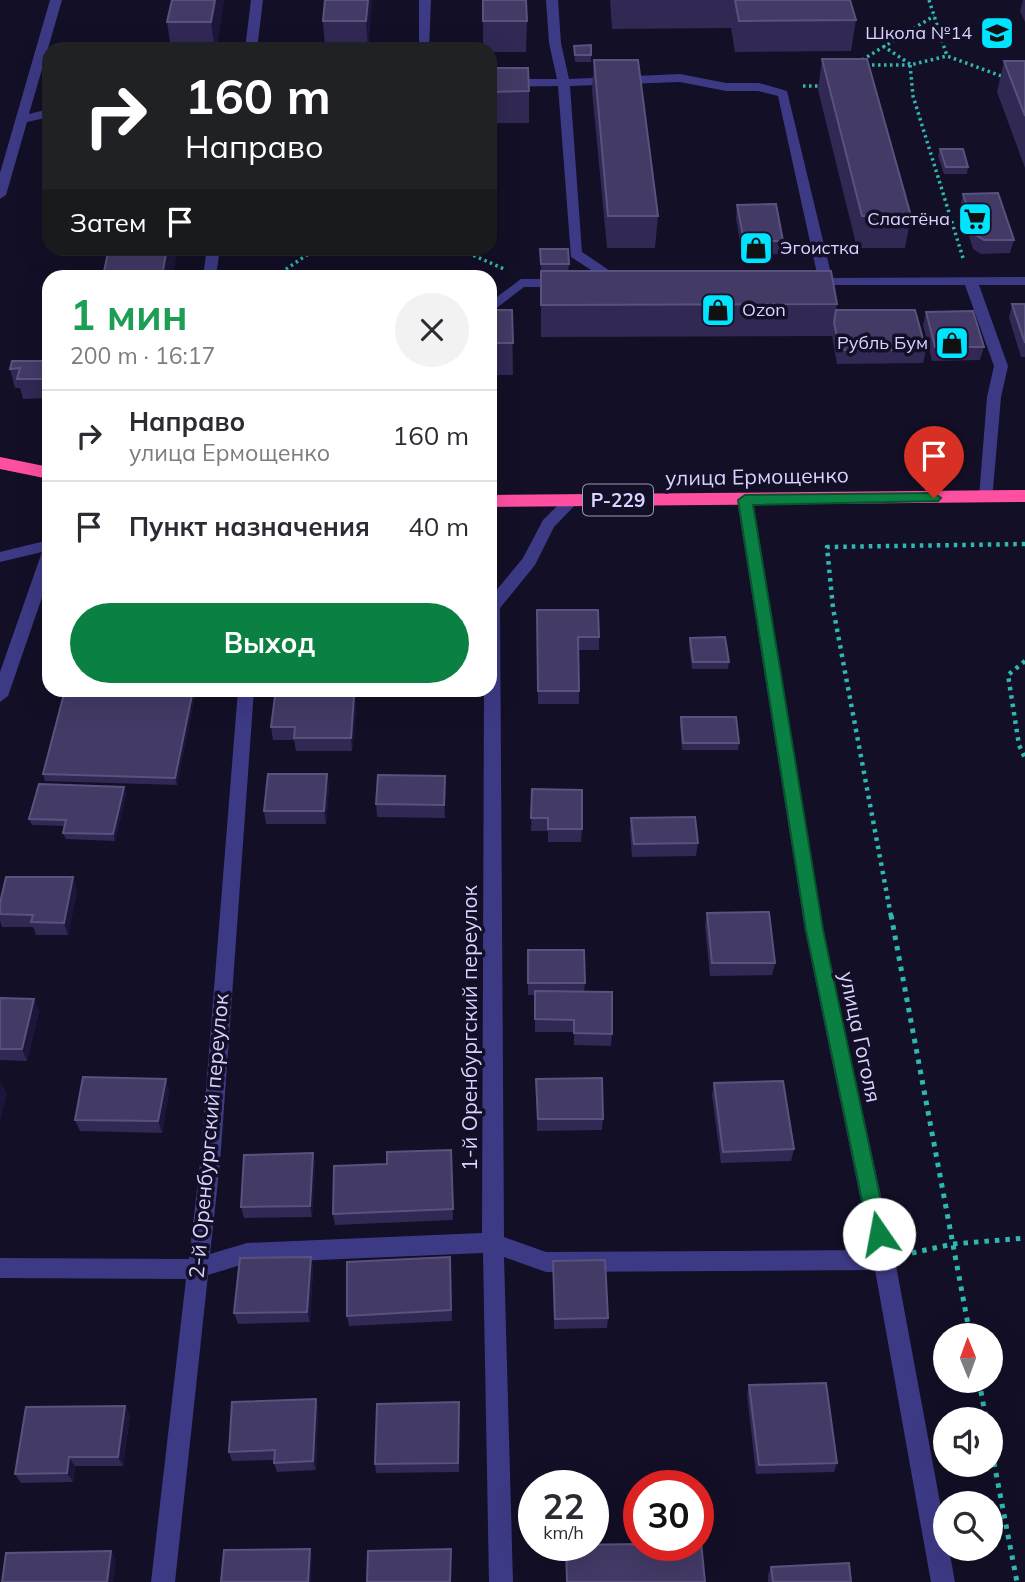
<!DOCTYPE html>
<html lang="ru">
<meta charset="utf-8">
<style>
body{margin:0;font-family:Mulish,sans-serif;background:#f2f2f3;color:#2b2b33;height:100vh;display:flex;flex-direction:column;font-size:26px;white-space:nowrap}
*{box-sizing:border-box;margin:0}
p{font-size:23px;color:#7c7c81}
.icon{flex:none;width:38px;height:38px;fill:none;stroke:currentColor;stroke-width:2;stroke-linecap:round;stroke-linejoin:round}
.map{position:relative;flex:1;overflow:hidden}
.panel{position:absolute;left:42px;top:270px;width:455px;height:427px;display:flex;flex-direction:column;background:#fff;border-radius:21px;box-shadow:0 7px 28px #0002}
.panel>*{flex:none}
.guide{position:absolute;left:42px;top:42px;width:455px;height:214px;border-radius:21px;box-shadow:0 7px 28px #0002;background:#202124;color:#fff;overflow:hidden}
.needle{width:46px;rotate:359deg}
.fabs{position:absolute;left:933px;top:1323px;display:grid;gap:14px}
.fabs a{display:grid;place-items:center;width:70px;height:70px;border-radius:50%;background:#fff;box-shadow:0 7px 28px #0002;font-size:35px}
.speed{position:absolute;left:518px;top:1470px;display:flex;gap:14px;font-size:35px;font-weight:700;text-align:center}
.speed>*{display:grid;place-content:center;width:91px;height:91px;border-radius:50%;background:#fff;box-shadow:0 7px 28px #0002;line-height:1}
.speed small{font-size:18px;font-weight:400}
.speed .limit{border:10px solid #d22;background:#fff;color:#111}
.pin{position:absolute;display:grid;place-items:center;width:60px;height:60px;color:#fff;margin:-72px -30px;border-radius:50% 50% 50% 0;rotate:-45deg;box-shadow:0 0 7px #0007}
.pin .icon{rotate:45deg}
.me{position:absolute;width:77px;margin:-38px;rotate:348deg;stroke-linejoin:round;filter:drop-shadow(0 0 5px #0008)}
.turn{display:flex;align-items:center;gap:24px;height:147px;padding:0 28px;font-size:32px}
.turn .icon{width:91px;height:91px;stroke-width:2.5}
.turn b{display:block;font-size:49px;line-height:60px}
.then{display:flex;align-items:center;height:66px;padding:0 28px;background:#0003;gap:14px;font-size:26px}
.round{display:grid;place-items:center;flex:none;width:74px;height:74px;border-radius:37px;background:#f2f2f3}
.summary{display:flex;align-items:center;justify-content:space-between;height:119px;padding:0 28px}
h1{font-size:42px;font-weight:700;line-height:52px;color:#1e9e55}
.action{display:flex;gap:14px;margin-top:auto;padding:14px 28px}
.action a{flex:1;height:80px;border-radius:42px;background:#0b8043;color:#fff;font-size:28px;font-weight:700;line-height:80px;text-align:center}
ul{padding:0;list-style:none}
li{display:flex;align-items:center;gap:21px;height:91px;padding:0 28px;border-top:2px solid #e1e1e2}
li div{flex:1}
li b{display:block;font-size:26px}
li em{font-style:normal}
.map>svg:first-child{display:block}
.lines{fill:none;stroke-linecap:round;stroke-linejoin:round}
.path-far2{stroke:#2fb8b0;stroke-width:3.5;stroke-dasharray:2.5 3.5;stroke-linecap:butt}
.path-far1{stroke:#2fb8b0;stroke-width:4.5;stroke-dasharray:3.5 5;stroke-linecap:butt}
.path{stroke:#2fb8b0;stroke-width:5;stroke-dasharray:4.5 6;stroke-linecap:butt}
.minor{fill:#3d3a85;fill-rule:evenodd}
.highway{fill:#ff4fa3;fill-rule:evenodd}
.wall{fill:#312854}
.shaded-wall{fill:#1d163a}
.building{fill:#433a66;stroke:#5a527e;stroke-width:2}
.route{fill:#0b8043;stroke:#07532c;stroke-width:2}
.labels{text-anchor:middle;stroke-width:7;stroke-linejoin:round;paint-order:stroke}
.far-poi-label{font-size:18px;fill:#d9d4ff;stroke:#130f26;text-anchor:end}
.shield{fill:#130f26;stroke:#9e99be;stroke-width:2}
.shield-label{font-size:19px;font-weight:bold;fill:#d9d4ff}
.street-label{font-size:21px;fill:#d9d4ff;stroke:#130f26}
</style>
<div class="map">
<svg width="1025" height="1582" viewBox="0 0 1025 1582">
<rect width="100%" height="100%" fill="#130f26"/>
<g class="lines">
<!-- path-far2 -->
<path class="path-far2" d="M929 0 947 56
M883 46 910 64
M862 60 934 16
M866 65H910
M803 86H822
M457 248 504 269
M963 258 913 96 910 65 947 56 1004 77
M276 276 317 248"/>
<!-- path-far1 -->
<path class="path-far1" d="M1025 661 1008 675 1019 745 1025 758
M891 916 833 608 827 547 1025 544"/>
<!-- path -->
<path class="path" d="M891 915 970 1335
M912 1253 953 1244 1025 1238
M979 1381 986 1419
M990 1442 1017 1582"/>
<!-- minor -->
<path class="minor" d="M50 0H62L29 114 49 109V117L27 122 6 195 0 199V173Z
M251 0H263L257 49H245Z
M419 0H431L429 49 419 47Z
M546 0H558L561 43 569 79 680 74 726 83H759L787 91 832 278 1025 277V285H979L1008 366 1001 397 992 501 987 502 979 497 987 397 994 366 965 285H805V279L818 278 778 96 758 91H726L680 82 570 86 582 252 628 283 621 287 616 286 571 257 558 86 490 87V79H557L549 43Z
M207 248H220L216 276H203Z
M521 279H565L572 283 565 287H524L490 313V302Z
M745 495 753 500 823 930 895 1260 945 1529V1549H949L955 1582H931L875 1270 546 1272 504 1257 513 1582H489L483 1253 247 1263 208 1275 175 1582H151L186 1279 0 1278V1258L189 1259 200 1163 238 690H254L220 1163 210 1254 247 1243 482 1233 484 690H490V598L523 558 543 520 566 497H576L579 501 554 527 535 565 500 608 504 1237 546 1252 871 1250 805 930 737 500Z
M49 540V577L8 696 0 702V672L42 552 0 562V552Z"/>
<!-- highway -->
<path class="highway" d="M0 457 49 467V479L0 469Z
M1025 490V502L490 507V495Z"/>
</g>
<!-- wall -->
<path class="wall" d="M224 0 216 49H171L167 22Z
M325 0H372L368 49H325L323 21Z
M483 0 527 21 526 52H490V49H483Z
M610 0H850L856 20 851 51 735 52 731 28 612 29Z
M1023 0H1025V22L1020 11Z
M574 46 591 55V62H575Z
M822 59 911 216 905 248H857L818 90Z
M594 60 658 216 655 248H607L592 91Z
M1004 61H1025V168L997 92Z
M490 68 529 91V123H490Z
M940 149 968 167 967 174H944L938 156Z
M963 194 1014 240 1010 253 981 254 973 249 960 207Z
M737 205 783 241 782 254 742 255 736 218Z
M540 249 569 264 568 271H541Z
M541 271 837 304 836 310 926 350 923 363 837 364 832 336 541 337Z
M1012 304H1025V357H1021L1009 318Z
M490 310H512L513 375H490Z
M926 312 984 347 980 360 932 361 923 325Z
M49 361V398L23 399 20 388H15L10 369Z
M537 610 599 637V650H578L579 704H538Z
M690 638 729 662 728 669H692L689 645Z
M196 690 177 785 45 781 43 774Z
M354 696 356 710 352 751H296L294 740H273L271 727Z
M681 717 739 743 738 750H682L680 724Z
M327 774 329 787 326 824H266L264 811Z
M445 776V818L377 817 376 804Z
M532 789 582 829 581 842H548V831H531Z
M126 794 115 841 66 839 63 833 65 826 32 825 29 819Z
M631 818 698 843 696 856 632 857 630 831Z
M77 890 68 935H36L33 927H2L0 921V903Z
M707 913 775 963 772 975 710 976 705 925Z
M528 950 585 983 584 992 612 1034 611 1046 574 1045V1032H535V995H528Z
M0 998 34 999 39 1011 27 1061 0 1060Z
M536 1079 603 1119 602 1130 537 1131Z
M714 1083 794 1149 791 1161 721 1163 712 1095Z
M169 1091 162 1133 80 1131 75 1120Z
M451 1150 453 1220 335 1225 333 1214 387 1164Z
M313 1153 315 1164 312 1217 244 1218 241 1207Z
M311 1257 313 1268 310 1322 238 1324 234 1313Z
M450 1257 452 1321 349 1326 347 1316Z
M553 1261 608 1318 607 1328 554 1329Z
M749 1385 837 1463 834 1472 756 1474 747 1394Z
M316 1399 318 1409 316 1470 277 1472 274 1463V1460L232 1461 229 1452Z
M459 1402V1472L376 1473 375 1464Z
M125 1406 130 1415 123 1466H75L73 1482 21 1483 15 1474Z
M771 1567 851 1582H768V1575Z"/>
<!-- shaded-wall -->
<path class="shaded-wall" d="M215 0H224L216 49H215L211 22Z
M368 0H372L368 49 366 21Z
M167 248H178L173 276H162Z
M193 690H196L177 785 175 778Z
M354 696 356 710 352 751 351 738Z
M327 774 329 787 326 824 324 811Z
M445 776 446 789 445 818 444 805Z
M124 787 126 794 115 841 113 834Z
M73 877 77 890 68 935 64 923Z
M34 999 39 1011 27 1061 22 1049Z
M166 1079 169 1091 162 1133 158 1121Z
M1 1082 7 1094 0 1121V1087Z
M313 1153 315 1164 312 1217 310 1206Z
M311 1257 313 1268 310 1322 307 1312Z
M316 1399 318 1409 316 1470 313 1461Z
M125 1406 130 1415 123 1466 118 1457Z
M69 1457 75 1466 73 1482 67 1473Z
M310 1549 312 1557 311 1582H308Z
M111 1551 116 1559 113 1582H107Z"/>
<!-- building -->
<path class="building" d="M172 0H215L211 22H167Z
M325 0H368L366 21H323Z
M483 0H526L527 21H483Z
M735 0H850L856 20 739 21Z
M591 45V55H575L574 46Z
M822 59H867L911 216H862Z
M594 60H638L658 216H608Z
M1004 61H1025V116Z
M490 68H528L529 91 490 92Z
M940 149H963L968 167H946Z
M998 193 1014 240H984L976 235 963 194Z
M776 204 783 241H744L737 205Z
M109 248H167L162 276H103Z
M540 249H568L569 264H541Z
M541 271H831L837 304 541 305Z
M1012 304H1025V343Z
M490 310H512L513 343H490Z
M836 310H915L926 350H840L834 323Z
M973 311 984 347H935L926 312Z
M12 361H49V379H17L20 368 10 369Z
M537 610H598L599 637H578L579 691H538Z
M725 637 729 662H693L690 638Z
M65 690H193L175 778 43 774Z
M275 696H354L351 738H294L295 727H271Z
M681 717H736L739 743H683Z
M268 774H327L324 811H264Z
M378 775 445 776 444 805 376 804Z
M39 784 124 787 113 834 63 833 66 820 29 819Z
M532 789 582 790V829H548V818H531Z
M695 817 698 843 634 844 631 818Z
M6 877H73L64 923 31 922 33 915 0 914V903Z
M769 912 775 963H712L707 913Z
M528 950H584L585 983H528Z
M535 991 612 992V1034L574 1033V1020L535 1019Z
M0 998 34 999 22 1049H0Z
M83 1077 166 1079 158 1121 75 1120Z
M602 1078 603 1119H538L536 1079Z
M783 1081 794 1149 723 1152 714 1083Z
M451 1150 453 1209 333 1214 334 1166 387 1164V1152Z
M313 1153 310 1206 241 1207 244 1155Z
M311 1257 307 1312 234 1313 240 1258Z
M450 1257 451 1310 347 1316V1262Z
M605 1260 608 1318 555 1319 553 1261Z
M826 1383 837 1463 759 1465 749 1385Z
M316 1399 313 1461 274 1463 275 1450 229 1452 232 1402Z
M459 1402 458 1463 375 1464 377 1404Z
M125 1406 118 1457H69L67 1473 15 1474 26 1407Z
M698 1542H701L705 1582H567L566 1545 639 1544V1545H698Z
M310 1549 308 1582H221L224 1550Z
M451 1549 450 1582H367L368 1551Z
M111 1551 107 1582H2L6 1553Z
M849 1563 851 1582H773L771 1567Z"/>
<!-- route -->
<path class="route" d="M934 493 941 498 938 501 753 505 823 930 888 1234 886 1241 879 1243 872 1241 869 1234 806 930 738 500 745 495Z"/>
<!-- icons -->
<defs>
<g id="school-square" transform="scale(1.75)"><rect x="-9" y="-9" width="18" height="18" rx="4" fill="#00e5ff" stroke="#130f26"/><path d="M0-5L7-2L0 1L-7-2ZM-4 1L0 2.5L4 1V4Q0 6-4 4Z" fill="#111"/></g>
<g id="supermarket-square" transform="scale(1.75)"><rect x="-9" y="-9" width="18" height="18" rx="4" fill="#00e5ff" stroke="#130f26"/><path d="M-6-5.5h2.5l.6 2H6L4.5 2H-2.5L-4.4-4H-6ZM-1.5 3.2a1.3 1.3 0 1 0 .1 0ZM3 3.2a1.3 1.3 0 1 0 .1 0Z" fill="#111"/></g>
<g id="shop-square" transform="scale(1.75)"><rect x="-9" y="-9" width="18" height="18" rx="4" fill="#00e5ff" stroke="#130f26"/><path d="M-5-2.5h2.3a2.7 3.5 0 0 1 5.4 0H5L5.5 6h-11ZM-1.5-2.5h3a1.5 2.3 0 0 0-3 0Z" fill="#111"/></g>
</defs>
<g fill-rule="evenodd">
<use href="#school-square" x="997" y="33"/>
<use href="#supermarket-square" x="975" y="219"/>
<use href="#shop-square" x="756" y="248"/>
<use href="#shop-square" x="718" y="310"/>
<use href="#shop-square" x="952" y="343"/>
</g>
<g class="labels">
<!-- far-poi labels -->
<g class="far-poi-label">
<text x="972" y="39">Школа №14</text>
<text x="950" y="225">Сластёна</text>
<text x="780" y="254" text-anchor="start">Эгоистка</text>
<text x="742" y="316" text-anchor="start">Ozon</text>
<text x="928" y="349">Рубль Бум</text>
</g>
<!-- shield labels -->
<rect class="shield" x="583" y="484.5" width="70" height="31" rx="5"/>
<g class="shield-label">
<text x="618" y="507">Р-229</text>
</g>
<!-- street labels -->
<g class="street-label">
<text transform="translate(757 477) rotate(-1)" y="7">улица Ермощенко</text>
<text transform="translate(470 1028) rotate(-90)" y="7">1-й Оренбургский переулок</text>
<text transform="translate(860 1037) rotate(78)" y="7">улица Гоголя</text>
<text transform="translate(209 1136) rotate(-85)" y="7">2-й Оренбургский переулок</text>
</g>
</g>
</svg>
<div class="fabs">
<a><svg class="needle" viewBox="-14 -14 28 28"><path d="M0-13l5 13h-10z" fill="#e53935"/><path d="M0 13l5-13h-10z" fill="#7c7c81"/></svg></a>
<a><svg class="icon" aria-label="sound" viewBox="0 0 24 24"><path d="M4 9h4l5-4v14l-5-4H4zM17 9q2 3 0 6"/></svg></a>
<a><svg class="icon" aria-label="search" viewBox="0 0 24 24"><circle cx="10" cy="10" r="6"/><path d="M15 15l6 6"/></svg></a>
</div>
<div class="speed"><div>22<small>km/h</small></div><div class="limit">30</div></div>
<div class="pin" style="left:934px;top:498px;background:#d93025"><svg class="icon" aria-label="arrive" viewBox="0 0 24 24"><path d="M6 21V4h12l-3 4 3 4H6"/></svg></div>
<svg class="me" style="left:879px;top:1234px" viewBox="-20 -20 40 40"><circle r="19" fill="#fff"/><path d="M0-13L10 11 0 6-10 11z" fill="#0b8043"/></svg>
<div class="guide">
<div class="turn"><svg class="icon" aria-label="right" viewBox="0 0 24 24"><path d="M7 20v-9h11M14 6l5 5-5 5"/></svg><div><b>160 m</b>Направо</div></div>
<div class="then">Затем<svg class="icon" aria-label="arrive" viewBox="0 0 24 24"><path d="M6 21V4h12l-3 4 3 4H6"/></svg></div>
</div>
<section class="panel">
<div class="summary"><div><h1>1 мин</h1><p>200 m · 16:17</p></div><a class="round"><svg class="icon" aria-label="close" viewBox="0 0 24 24"><path d="M6 6l12 12M18 6L6 18"/></svg></a></div>
<ul>
<li><svg class="icon" aria-label="right" viewBox="0 0 24 24"><path d="M7 20v-9h11M14 6l5 5-5 5"/></svg><div><b>Направо</b><p>улица Ермощенко</p></div><em>160 m</em></li>
<li><svg class="icon" aria-label="arrive" viewBox="0 0 24 24"><path d="M6 21V4h12l-3 4 3 4H6"/></svg><div><b>Пункт назначения</b></div><em>40 m</em></li>
</ul>
<div class="action"><a>Выход</a></div>
</section>
</div>
